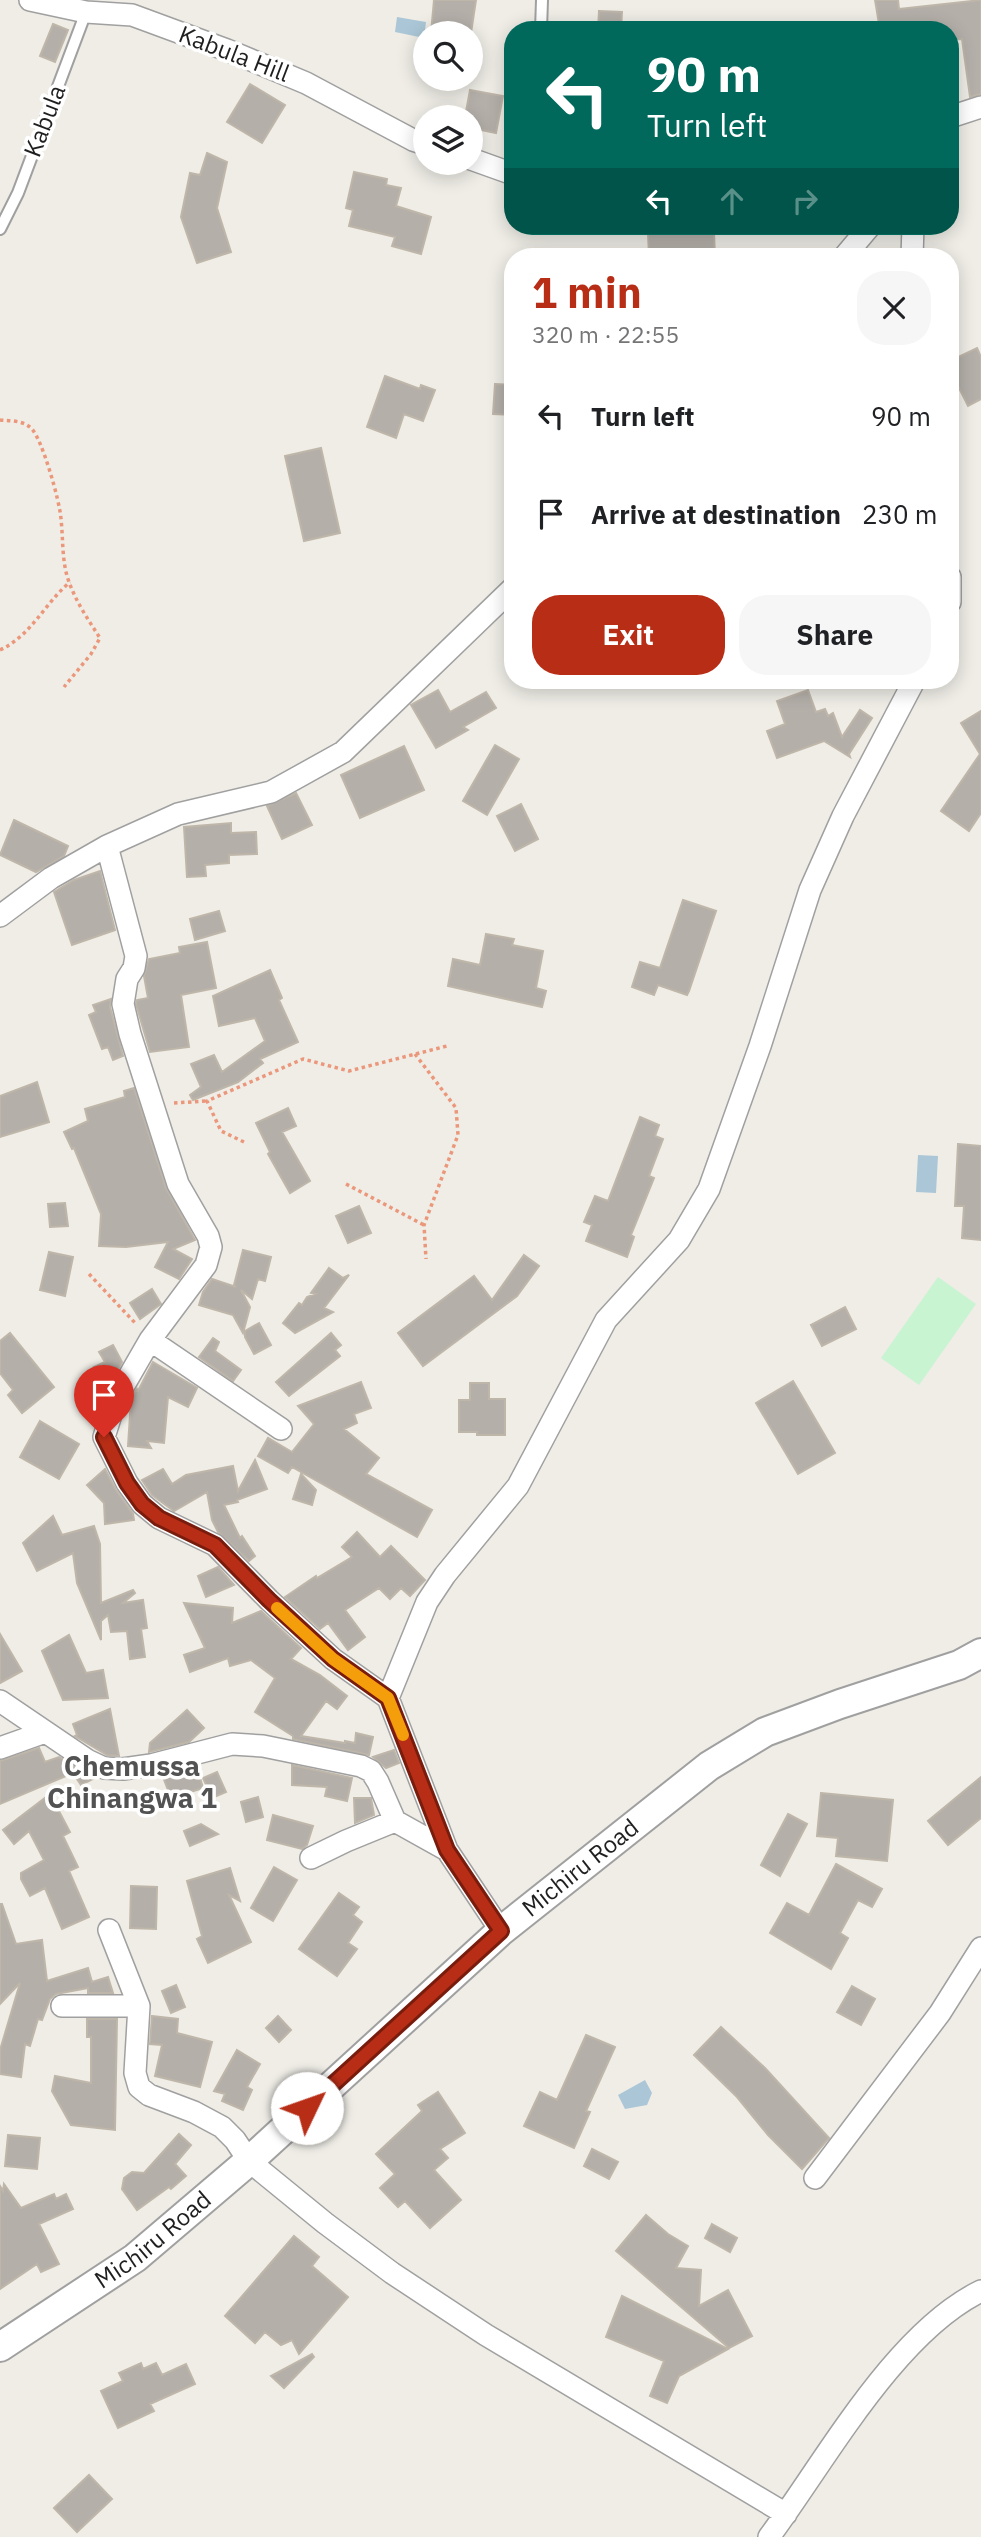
<!DOCTYPE html>
<meta charset="utf-8">
<style>
body{margin:0;font-family:"IBM Plex Sans",sans-serif;background:#f6f6f6;color:#202124;height:100vh;display:flex;flex-direction:column;font-size:26px;white-space:nowrap}
*{box-sizing:border-box;margin:0}
p{font-size:23px;color:#757577}
.icon{flex:none;width:38px;height:38px;fill:none;stroke:currentColor;stroke-width:2;stroke-linecap:round;stroke-linejoin:round}
.map{position:relative;flex:1;overflow:hidden}
.side{position:absolute;left:504px;top:248px;width:455px;height:441px;display:flex;flex-direction:column;background:#fff;border-radius:28px;box-shadow:0 4px 18px #0003}
.side>*{flex:none}
.top-card{position:absolute;left:504px;top:21px;width:455px;height:214px;border-radius:28px;box-shadow:0 4px 18px #0003;background:#00695c;color:#fff;overflow:hidden}
.controls{position:absolute;left:413px;top:21px;display:grid;gap:14px}
.controls a{display:grid;place-items:center;width:70px;height:70px;border-radius:50%;background:#fff;box-shadow:0 4px 18px #0003;font-size:35px}
.pin{position:absolute;display:grid;place-items:center;width:60px;height:60px;color:#fff;margin:-72px -30px;border-radius:50% 50% 50% 0;rotate:-45deg;box-shadow:0 0 7px #0007}
.pin .icon{rotate:45deg}
.me{position:absolute;width:77px;margin:-38px;rotate:48deg;stroke-linejoin:round;filter:drop-shadow(0 0 5px #0008)}
.turn{display:flex;align-items:center;gap:24px;height:147px;padding:0 28px;font-size:32px}
.turn .icon{width:91px;height:91px;stroke-width:2.5}
.turn b{display:block;font-size:49px;line-height:60px}
.lanes{display:flex;align-items:center;height:66px;padding:0 28px;background:#0003;justify-content:center;gap:35px;direction:ltr}
.lanes .off{opacity:.35}
.round{display:grid;place-items:center;flex:none;width:74px;height:74px;border-radius:28px;background:#f6f6f6}
.head{display:flex;align-items:center;justify-content:space-between;height:119px;padding:0 28px}
h1{font-size:42px;font-weight:700;line-height:52px;color:#b82d16}
.button{display:flex;gap:14px;margin-top:auto;padding:14px 28px}
.button a{flex:1;height:80px;border-radius:28px;background:#b82d16;color:#fff;font-size:28px;font-weight:700;line-height:80px;text-align:center}
.button a+a{background:#f6f6f6;color:#202124}
ul{padding:0;list-style:none}
li{display:flex;align-items:center;gap:21px;height:98px;padding:0 28px}
li div{flex:1}
li b{display:block;font-size:26px}
li em{font-style:normal}
.map>svg:first-child{display:block}
.park{fill:#c8f4d2}
.water{fill:#abc7d7}
.building{fill:#b4afa9;stroke:#bfb6aa;stroke-width:2}
.lines{fill:none;stroke-linecap:round;stroke-linejoin:round}
.service-casing{stroke:#a0a0a0;stroke-width:14}
.minor-casing{stroke:#a0a0a0;stroke-width:24}
.tertiary-casing{stroke:#a0a0a0;stroke-width:32}
.path{stroke:#eb977b;stroke-width:3.5;stroke-dasharray:3.5 3.5;stroke-linecap:butt}
.service{stroke:#fff;stroke-width:10}
.minor{stroke:#fff;stroke-width:21}
.tertiary{stroke:#fff;stroke-width:28}
.route-casing{stroke:#781d0e;stroke-width:18}
.route{stroke:#b82d16;stroke-width:12}
.slow{stroke:#f59e0b;stroke-width:12}
.labels{text-anchor:middle;stroke-width:7;stroke-linejoin:round;paint-order:stroke}
.street-label{font-size:24px;fill:#1f1f1f;stroke:#fff}
.quarter-label{font-size:28px;font-weight:bold;fill:#525252;stroke:#fff}
</style>
<div class="map">
<svg width="981" height="2537" viewBox="0 0 981 2537">
<rect width="100%" height="100%" fill="#efede6"/>
<!-- park -->
<path class="park" d="M938 1277 976 1304 919 1385 881 1358Z"/>
<!-- water -->
<path class="water" d="M397 17 426 22 424 38 395 32Z
M918 1155 938 1156 936 1193 916 1192Z
M645 2080 652 2093 647 2105 625 2109 618 2095Z"/>
<!-- building -->
<path class="building" d="M434 0H476L471 33H431Z
M875 0H898L899 9 981 0V94L970 97 962 39 950 40V30H880Z
M599 11 622 12 621 30H598Z
M53 24 68 30 55 62 40 56Z
M250 84 285 105 262 143 227 122Z
M470 90 503 96 496 133 471 128V117H465Z
M207 153 227 162 217 208 231 252 197 263 181 217 190 173 200 175Z
M354 172 387 179 386 185 401 188 396 206 431 217 421 254 392 246 395 237 349 226 353 210 346 208Z
M714 232 715 257H649L648 233Z
M977 348 981 357V399L968 406 950 370V361Z
M385 376 420 389 421 385 435 390 423 421 404 414 396 438 367 427Z
M495 384 513 385V415L493 414Z
M321 448 340 533 304 541 285 456Z
M438 690 450 712 486 692 496 708 463 727 468 730 436 748 411 705Z
M808 690 816 712 825 709 828 716 833 713 842 737 860 710 872 718 849 754 850 757 824 741 777 758 767 731 785 724 777 701Z
M981 711V813L969 831 941 811 980 754 961 723Z
M495 745 519 759 487 815 463 801Z
M404 746 424 790 360 818 341 775Z
M296 793 312 825 282 839 267 806Z
M521 804 538 839 515 851 497 816Z
M14 820 68 846 64 856 36 872 0 855Z
M231 823V833L256 832 257 854 229 855V863L205 865 206 876 187 877 184 827Z
M100 871 115 930 72 945 54 892 74 880Z
M683 900 716 911 689 991 687 995 658 985 654 995 632 987 640 962 660 968Z
M219 911 225 931 195 940 190 919Z
M486 934 514 939 512 945 543 951 536 988 546 991 542 1007 448 986 453 959 480 965Z
M207 942 216 988 181 995 189 1047 150 1052 136 1004 137 1000 148 998 144 976 149 959 180 953 179 947Z
M270 970 282 998 279 1000 298 1042 260 1059 263 1063 238 1082 193 1100 190 1095 201 1087 191 1064 214 1055 222 1072 265 1041 255 1018 219 1026 213 996Z
M111 999 110 1007 123 1056 113 1060 108 1047 102 1049 89 1015 96 1012 93 1005Z
M37 1082 49 1122 0 1137V1096Z
M134 1088 166 1188 195 1240 173 1249 192 1259 179 1279 155 1267 168 1242 126 1247 99 1246 101 1214 74 1148 72 1149 64 1132 88 1121 85 1109 125 1097 124 1091Z
M288 1108 296 1126 282 1132 310 1181 290 1193 268 1154 270 1152 256 1123Z
M640 1117 659 1125 655 1136 663 1139 649 1176 654 1178 631 1235 634 1237 627 1257 586 1241 592 1225 584 1222 595 1196 608 1201Z
M958 1144 981 1146V1240L962 1238 964 1206H955Z
M65 1203 68 1226 50 1227 48 1204Z
M359 1206 371 1233 348 1243 336 1216Z
M243 1250 271 1257 265 1281 258 1279 252 1299 241 1290 250 1307 243 1333 233 1315 199 1305 203 1292 212 1279 236 1287 234 1285Z
M49 1252 73 1257 65 1296 40 1290Z
M524 1255 539 1266 517 1296 423 1366 398 1333 474 1276 492 1300Z
M329 1268 343 1278 349 1275 324 1308 333 1312 295 1333 283 1323 299 1303 302 1305 307 1297 315 1294 311 1293Z
M152 1289 161 1304 140 1319 130 1303Z
M845 1307 856 1329 822 1346 811 1325Z
M259 1323 271 1345 254 1354 245 1337V1331Z
M10 1333 54 1387 22 1413 8 1395 13 1390 0 1373V1341Z
M331 1333 341 1345 335 1350 340 1356 289 1396 276 1382Z
M213 1338 219 1342 215 1351 241 1370 233 1381 199 1357Z
M113 1345 122 1362 111 1382 105 1385 94 1367 105 1362 99 1352Z
M153 1362 197 1388 188 1407 168 1397 164 1443 147 1441 151 1448 128 1446 131 1399 137 1389 138 1391Z
M793 1381 835 1453 798 1474 756 1403Z
M361 1382 371 1408 354 1414 357 1423 344 1429 379 1458 366 1474 432 1510 417 1537 292 1467 288 1473 258 1456 268 1438 292 1452 314 1424 298 1406Z
M470 1383H489V1399H505V1435H477V1432H459V1400H470Z
M40 1421 79 1444 59 1479 20 1457Z
M255 1460 267 1489 237 1500 238 1502 224 1505 240 1538 242 1536 255 1556 249 1561 218 1532 212 1520 207 1492 174 1511 152 1495 142 1480 163 1469 172 1484 186 1475 233 1466 238 1491Z
M105 1469 116 1490 133 1514 134 1520 105 1524 104 1503 87 1485Z
M301 1474 316 1490 312 1505 293 1499Z
M53 1516 62 1535 94 1526 100 1544 101 1603 133 1590 135 1593 123 1603 143 1600 147 1628 141 1629 145 1657 130 1659 127 1631 111 1632 108 1615 101 1621V1640L77 1583 73 1553 37 1571 23 1543Z
M357 1532 380 1557 391 1546 425 1580 410 1596 401 1588 390 1599 379 1588 345 1610 365 1637 348 1650 328 1623 320 1629 285 1597 316 1576 317 1578 352 1557 342 1547Z
M218 1567 234 1585 206 1597 198 1576Z
M184 1603 233 1608 232 1623 261 1611 301 1648 291 1659 320 1675 347 1696 337 1709 326 1701 301 1736 345 1743V1741L355 1743 356 1733 373 1737 369 1755 293 1739V1736L255 1712 275 1678 251 1660 230 1666 228 1658 190 1672 184 1655 205 1648Z
M0 1634 22 1671 0 1683Z
M69 1635 86 1673 103 1670 108 1698 63 1700 42 1651Z
M110 1709 119 1756 107 1755 75 1736 77 1735 73 1724Z
M187 1710 204 1728 189 1742 149 1752 150 1743Z
M39 1748 45 1762 59 1757 95 1778 81 1785 73 1773 0 1804V1761Z
M394 1750 399 1763 386 1768 373 1757Z
M292 1765 352 1778 347 1801 325 1796 327 1787 292 1785Z
M197 1767 203 1788 171 1798 163 1777Z
M217 1772 226 1792 212 1798 203 1778Z
M981 1777V1818L948 1845 928 1821Z
M821 1793 893 1800 887 1861 836 1856 838 1838 817 1836Z
M50 1794 70 1832 63 1836 78 1867 69 1871 89 1917 62 1929 45 1888 30 1896 21 1879V1873L44 1860 29 1831 14 1844 3 1830Z
M258 1797 263 1817 246 1822 241 1802Z
M354 1798H371L374 1815 355 1823Z
M788 1814 807 1824 780 1876 761 1865Z
M273 1815 313 1826 307 1845 302 1849 267 1840Z
M201 1824 218 1834 190 1846 184 1831Z
M836 1864 882 1889 872 1907 858 1900 840 1933 848 1938 831 1969 770 1933 787 1903 809 1915Z
M274 1867 297 1880 273 1921 251 1908Z
M230 1868 240 1901 229 1895 251 1942 208 1963 197 1939 202 1936 187 1881Z
M131 1886 157 1887 156 1929 130 1928Z
M339 1893 359 1907 353 1915 362 1922 348 1943 357 1949 337 1976 299 1949Z
M0 1904H2L16 1944 42 1940 47 1981 88 1968 92 1982 108 1977 113 1993H88V1988L56 1994 50 1999 42 2020 38 2019 30 2046 25 2044 21 2077 0 2074V2050L20 1983 0 2004Z
M176 1985 185 2007 171 2013 162 1991Z
M852 1986 875 1999 861 2025 837 2012Z
M152 2016 178 2019 177 2033 212 2042 200 2087 155 2076 162 2045 150 2044Z
M278 2016 291 2030 279 2042 266 2028Z
M87 2019H117L115 2130 71 2125 52 2091 55 2076 91 2083V2037H87Z
M721 2027 765 2068 829 2138 802 2169 768 2135 737 2097 694 2055Z
M586 2035 615 2047 586 2111 590 2112 574 2148 524 2126 540 2092 557 2100Z
M237 2050 260 2064 247 2087 252 2090 243 2110 222 2101 225 2094 214 2091Z
M438 2092 465 2133 440 2149 448 2158 434 2170 461 2200 430 2228 405 2201 398 2207 380 2188 395 2174 376 2154 422 2111 418 2105Z
M179 2134 191 2145 175 2164 186 2176 171 2189 169 2187 137 2210 122 2189 124 2178 132 2172 144 2173Z
M8 2135 40 2138 37 2169 5 2166Z
M592 2149 618 2162 609 2179 584 2166Z
M4 2184 21 2208 54 2194 56 2199 66 2194 73 2209 39 2224 59 2264 41 2272 37 2264 0 2289V2186L3 2191Z
M646 2215 668 2234 688 2246 676 2268 701 2270 699 2306 728 2290 752 2336 729 2348 616 2251Z
M712 2224 737 2238 730 2252 705 2238Z
M294 2236 319 2257 312 2266 348 2297 299 2354 292 2340 281 2345 265 2332 255 2343 225 2316Z
M622 2296 728 2349 679 2376 667 2403 650 2396 664 2361 606 2337Z
M312 2354 314 2357 284 2388 271 2376Z
M141 2363 143 2369 156 2363 162 2375 186 2364 195 2384 150 2404 154 2411 118 2428 101 2391 123 2381 119 2373Z
M89 2475 112 2499 77 2532 54 2508Z"/>
<g class="lines">
<!-- service casing -->
<g class="service-casing">
<path id="service" d="M541 30 542 0
M0 229 18 193 86 12"/>
</g>
<!-- minor casing -->
<g class="minor-casing">
<path id="minor" d="M30 0 86 12 132 15 227 50 306 83 413 140 425 144
M950 117 981 107
M471 159 513 174
M844 257 870 226
M912 257 913 226
M950 577V602
M107 846 136 956 134 968 127 979 123 1004 130 1034 178 1184 208 1236 211 1247 206 1265 150 1340 116 1399 104 1437 127 1483 142 1504 159 1518 215 1545 269 1600 333 1659 388 1698 447 1850
M0 916 51 878 107 846 178 814 271 792 343 752 513 588
M150 1340 281 1429
M388 1698 427 1602 445 1575 518 1486 606 1320 679 1240 709 1189 760 1046 810 890 843 816 914 681
M0 1701 87 1760 104 1768 123 1769 151 1765 232 1744 263 1746 361 1766 371 1771 378 1782 395 1821 447 1850 501 1931
M0 1748 45 1732
M311 1858 346 1841 395 1821
M109 1930 139 2006 135 2073 139 2087 149 2095 194 2112 222 2127 235 2140 249 2161 325 2223 392 2273 486 2335 786 2514
M62 2006H139
M815 2178 940 2013 981 1948
M769 2537C826 2460 895 2333 981 2291"/>
</g>
<!-- tertiary casing -->
<g class="tertiary-casing">
<g id="tertiary">
<path id="s1" d="M0 2347 135 2258 249 2161 501 1931 709 1766 765 1732 840 1704 959 1665 981 1653"/>
</g>
</g>
<!-- path -->
<path class="path" d="M0 420C10 421 22 420 31 428 42 438 60 502 61 519 63 537 62 554 66 572 72 596 87 618 100 638L91 654 64 687
M0 650C32 635 44 604 70 582
M415 1054 456 1108 458 1135 424 1225 426 1259
M174 1103 207 1101
M244 1142 221 1131 207 1101 303 1059 349 1071 447 1046
M346 1184 424 1225
M89 1274 137 1325"/>
<!-- service -->
<use href="#service" class="service"/>
<!-- minor -->
<use href="#minor" class="minor"/>
<!-- tertiary -->
<use href="#tertiary" class="tertiary"/>
</g>
<g class="lines">
<!-- route casing -->
<g class="route-casing">
<path id="route" d="M104 1437 127 1483 142 1504 159 1518 215 1545 269 1600 333 1659 388 1698 447 1850 501 1931 307 2108"/>
</g>
<!-- route -->
<use href="#route" class="route"/>
<!-- slow -->
<path class="slow" d="M277 1608 333 1659 388 1698 403 1735"/>
</g>
<g class="labels">
<!-- street labels -->
<g class="street-label">
<text transform="translate(234 54) rotate(21)" y="8">Kabula Hill</text>
<text transform="translate(45 121) rotate(-69)" y="8">Kabula</text>
<text dy="8" stroke="none"><textPath href="#s1" startOffset="754">Michiru Road</textPath></text>
<text dy="8" stroke="none"><textPath href="#s1" startOffset="187">Michiru Road</textPath></text>
</g>
<!-- quarter labels -->
<g class="quarter-label">
<text x="132" y="1776">Chemussa<tspan x="132" dy="32">Chinangwa 1</tspan></text>
</g>
</g>
</svg>
<div class="controls">
<a><svg class="icon" aria-label="search" viewBox="0 0 24 24"><circle cx="10" cy="10" r="6"/><path d="M15 15l6 6"/></svg></a>
<a><svg class="icon" aria-label="layers" viewBox="0 0 24 24"><path d="M12 4l9 5-9 5-9-5zM3 14l9 5 9-5"/></svg></a>
</div>
<div class="pin" style="left:104px;top:1437px;background:#d93025"><svg class="icon" aria-label="arrive" viewBox="0 0 24 24"><path d="M6 21V4h12l-3 4 3 4H6"/></svg></div>
<svg class="me" style="left:307px;top:2108px" viewBox="-20 -20 40 40"><circle r="19" fill="#fff"/><path d="M0-13L10 11 0 6-10 11z" fill="#b82d16"/></svg>
<div class="top-card">
<div class="turn"><svg class="icon" aria-label="left" viewBox="0 0 24 24"><path d="M17 20v-9H6M10 6l-5 5 5 5"/></svg><div><b>90 m</b>Turn left</div></div>
<div class="lanes"><svg class="icon" aria-label="left" viewBox="0 0 24 24"><path d="M17 20v-9H6M10 6l-5 5 5 5"/></svg><svg class="icon off" aria-label="ahead" viewBox="0 0 24 24"><path d="M12 20V5M6 11l6-6 6 6"/></svg><svg class="icon off" aria-label="right" viewBox="0 0 24 24"><path d="M7 20v-9h11M14 6l5 5-5 5"/></svg></div>
</div>
<section class="side">
<div class="head"><div><h1>1 min</h1><p>320 m · 22:55</p></div><a class="round"><svg class="icon" aria-label="close" viewBox="0 0 24 24"><path d="M6 6l12 12M18 6L6 18"/></svg></a></div>
<ul>
<li><svg class="icon" aria-label="left" viewBox="0 0 24 24"><path d="M17 20v-9H6M10 6l-5 5 5 5"/></svg><div><b>Turn left</b></div><em>90 m</em></li>
<li><svg class="icon" aria-label="arrive" viewBox="0 0 24 24"><path d="M6 21V4h12l-3 4 3 4H6"/></svg><div><b>Arrive at destination</b></div><em>230 m</em></li>
</ul>
<div class="button"><a>Exit</a><a>Share</a></div>
</section>
</div>
